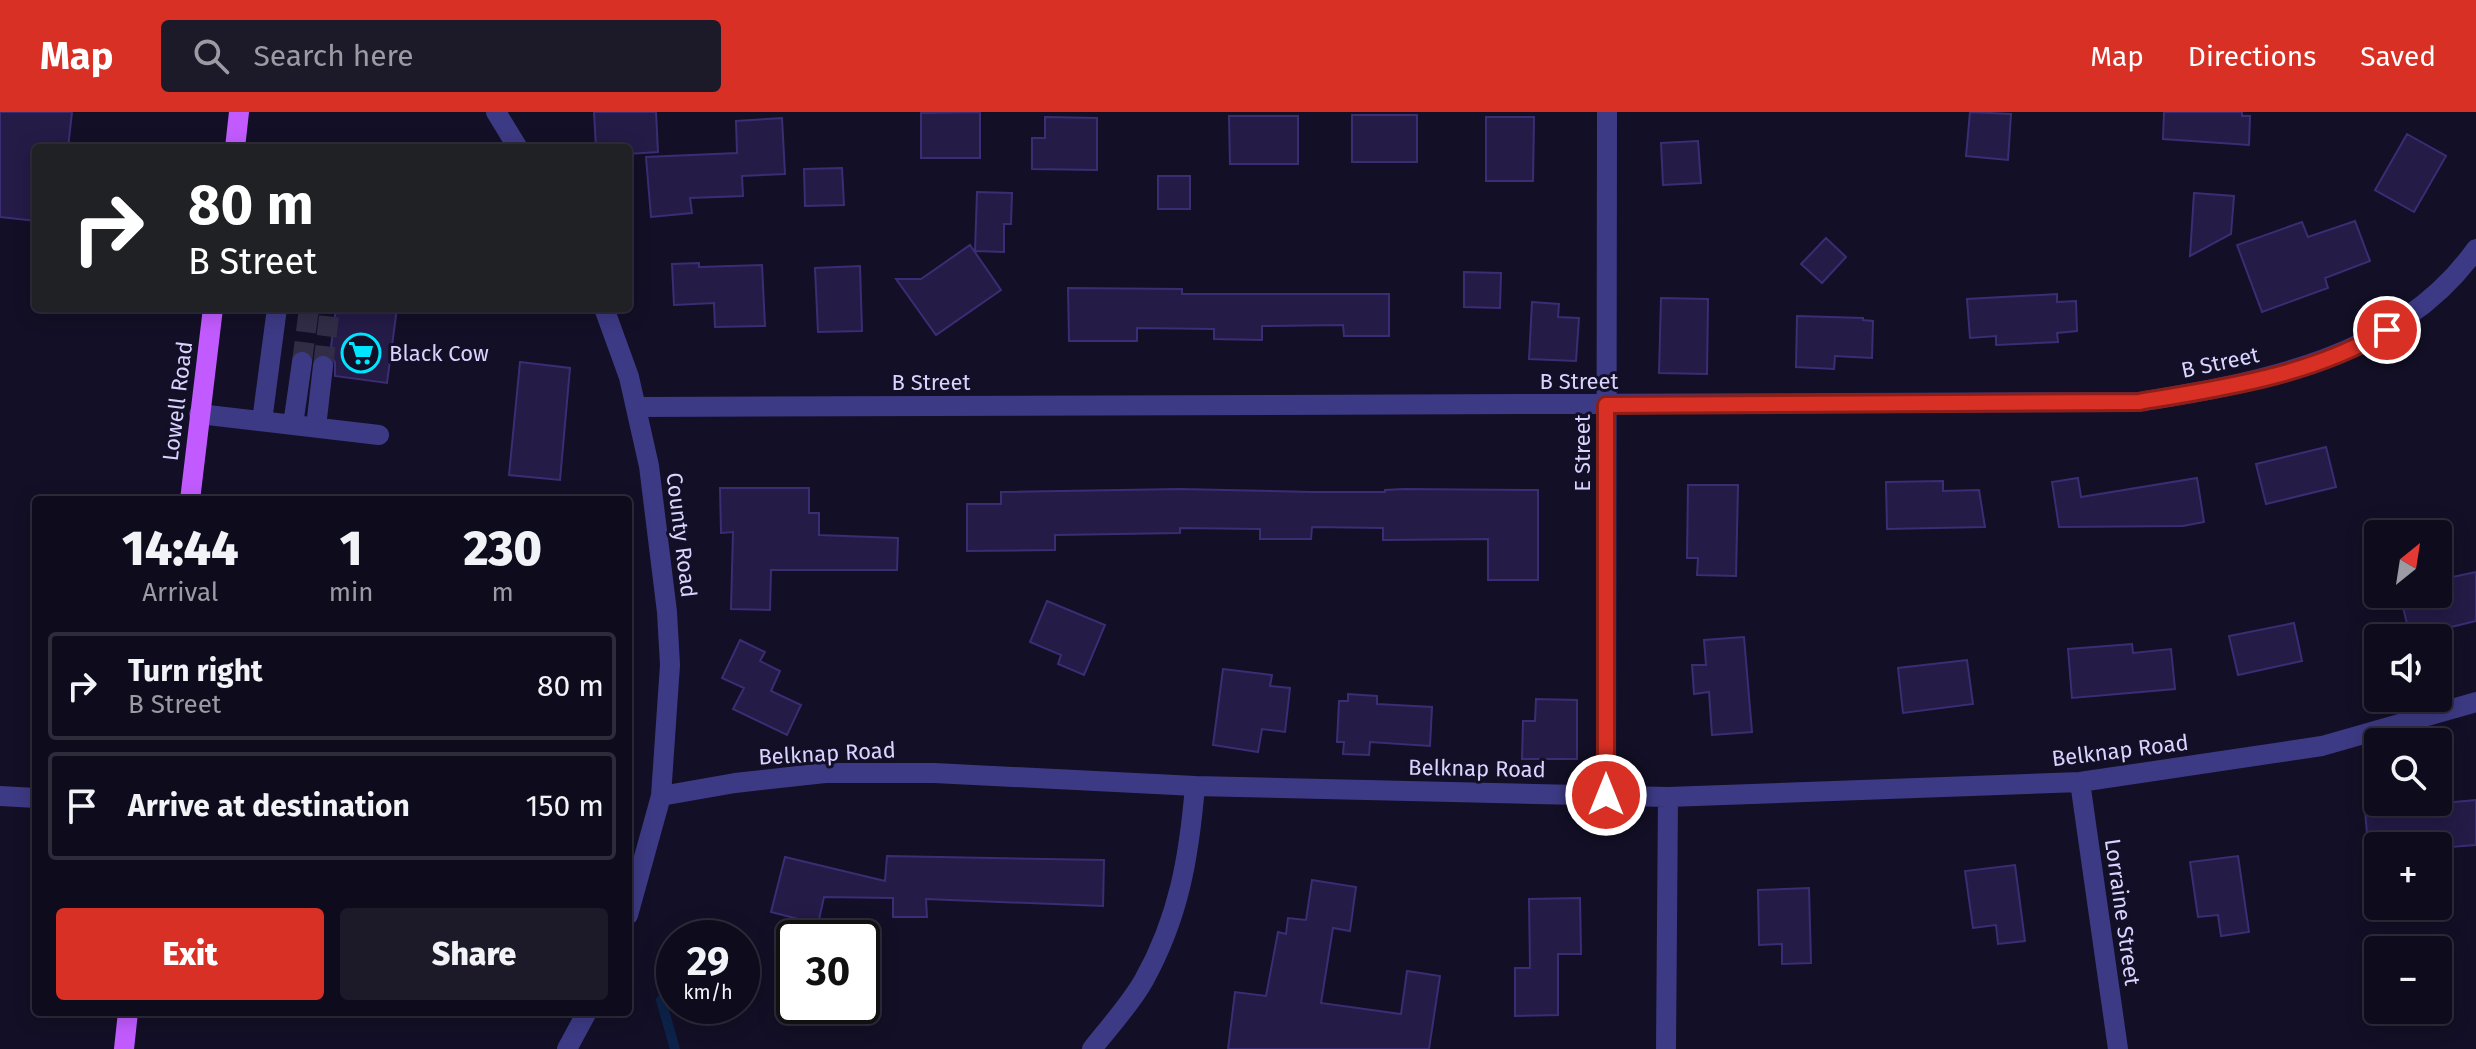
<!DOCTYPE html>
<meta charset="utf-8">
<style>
body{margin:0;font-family:"Fira Sans",sans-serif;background:#1c1929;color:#f1f3f6;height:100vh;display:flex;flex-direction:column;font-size:30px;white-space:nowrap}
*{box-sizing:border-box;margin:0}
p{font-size:26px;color:#9b9ba3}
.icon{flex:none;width:44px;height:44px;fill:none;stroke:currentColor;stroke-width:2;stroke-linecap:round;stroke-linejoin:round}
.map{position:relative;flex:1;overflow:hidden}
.sheet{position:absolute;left:32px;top:384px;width:600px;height:520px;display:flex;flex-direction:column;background:#0e0b1c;border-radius:8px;box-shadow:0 4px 20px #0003,0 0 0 2px #2e2b3b}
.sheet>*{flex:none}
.guide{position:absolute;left:32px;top:32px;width:600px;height:168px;border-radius:8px;box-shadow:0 4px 20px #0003,0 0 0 2px #2e2b3b;background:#202124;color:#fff;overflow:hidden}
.needle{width:52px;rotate:30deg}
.tools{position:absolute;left:2364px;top:408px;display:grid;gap:16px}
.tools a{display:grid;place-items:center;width:88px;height:88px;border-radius:8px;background:#0e0b1c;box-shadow:0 4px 20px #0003,0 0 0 2px #2e2b3b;font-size:40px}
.speed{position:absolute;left:656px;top:808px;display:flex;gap:16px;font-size:40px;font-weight:700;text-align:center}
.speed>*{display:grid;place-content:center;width:104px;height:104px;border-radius:50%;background:#0e0b1c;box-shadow:0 4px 20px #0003,0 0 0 2px #2e2b3b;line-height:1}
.speed small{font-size:20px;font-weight:400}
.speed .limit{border:4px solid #111;border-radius:12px;background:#fff;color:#111}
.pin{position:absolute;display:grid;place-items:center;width:68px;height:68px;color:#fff;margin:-34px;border:4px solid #fff;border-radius:50%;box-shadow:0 2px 8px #0007}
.me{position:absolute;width:88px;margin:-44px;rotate:0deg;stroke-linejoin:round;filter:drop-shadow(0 0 6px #0008)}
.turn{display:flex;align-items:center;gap:28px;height:168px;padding:0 24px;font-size:36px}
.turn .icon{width:104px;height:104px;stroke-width:2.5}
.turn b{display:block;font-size:56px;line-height:68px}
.eta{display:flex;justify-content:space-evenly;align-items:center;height:136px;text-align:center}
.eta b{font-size:48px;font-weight:800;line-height:56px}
.primary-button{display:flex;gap:16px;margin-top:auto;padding:16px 24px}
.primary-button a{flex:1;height:92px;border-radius:8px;background:#d93025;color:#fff;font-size:32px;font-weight:800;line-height:92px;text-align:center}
.primary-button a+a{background:#1c1929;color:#f1f3f6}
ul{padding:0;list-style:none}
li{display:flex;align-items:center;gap:24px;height:108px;margin:0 16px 12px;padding:0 8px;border:4px solid #2e2b3b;border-radius:8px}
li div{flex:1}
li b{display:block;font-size:30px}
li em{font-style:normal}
header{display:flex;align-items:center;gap:48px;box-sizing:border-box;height:112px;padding:0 40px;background:#d93025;color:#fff}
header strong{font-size:38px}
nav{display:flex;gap:44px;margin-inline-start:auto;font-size:28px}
.search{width:560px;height:72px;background:#1c1929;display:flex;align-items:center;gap:20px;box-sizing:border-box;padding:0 28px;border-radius:8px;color:#9b9ba3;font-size:30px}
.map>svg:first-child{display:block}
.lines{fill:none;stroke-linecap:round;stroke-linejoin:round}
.stream{stroke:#0c2248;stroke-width:10}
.building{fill:#241b47;stroke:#3b2d73;stroke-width:2}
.minor-tunnel{stroke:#312d47;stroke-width:20;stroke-dasharray:20 10;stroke-linecap:butt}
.minor{stroke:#3d3a85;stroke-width:20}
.major{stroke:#c25bff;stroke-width:20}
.route-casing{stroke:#8d1f18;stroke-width:20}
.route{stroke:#d93025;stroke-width:14}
.labels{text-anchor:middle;stroke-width:6;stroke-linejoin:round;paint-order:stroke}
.poi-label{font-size:22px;fill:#d9d4ff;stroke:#130f26;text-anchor:start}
.street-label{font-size:22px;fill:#d9d4ff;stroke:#130f26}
</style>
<header>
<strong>Map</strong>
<div class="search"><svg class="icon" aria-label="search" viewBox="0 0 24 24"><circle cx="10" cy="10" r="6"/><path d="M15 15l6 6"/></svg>Search here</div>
<nav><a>Map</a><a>Directions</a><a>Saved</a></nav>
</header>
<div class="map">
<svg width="2476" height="937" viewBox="0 0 2476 937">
<rect width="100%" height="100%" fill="#130f26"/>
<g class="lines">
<!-- stream -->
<path class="stream" d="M661 888 675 937"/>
</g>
<!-- building -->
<path class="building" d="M0 0H72L68 36H36V109L0 105Z
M594 0H656L658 40 628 42V36H596Z
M980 0V46H921V1Z
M1970 0 2011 2 2008 48 1966 44Z
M2164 0H2242V4H2250L2249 33 2163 27Z
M1352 3H1417V50H1352Z
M1229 4H1298V52H1230Z
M1045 5 1097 6V58L1032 57V26H1045Z
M1486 5H1534L1533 69H1486Z
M782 6 785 62 742 64 743 84 690 86 692 101 651 105 646 45 737 41 736 9Z
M2407 22 2446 44 2414 100 2375 78Z
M1698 29 1701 71 1663 73 1661 31Z
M842 56 844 93 805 94 804 57Z
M1158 64H1190V97H1158Z
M977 80 1012 81 1011 112H1004V140L975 139Z
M2194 81 2234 84 2231 122 2190 144Z
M2355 109 2370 149 2325 166 2328 176 2262 200 2237 133 2302 110 2308 125Z
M1826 126 1846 145 1822 171 1801 152Z
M970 133 1001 178 936 223 896 167H921Z
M699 151V155L762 153 765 214 715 215 714 191 674 193 672 152Z
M860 154 862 219 818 220 815 156Z
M1464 160 1501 161 1500 196 1464 195Z
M1068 176 1182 177V182H1389V224H1344L1343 213 1262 214V228L1214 227V217L1137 216V229H1069Z
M2057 182V190L2076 189 2077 219 2057 221 2058 230 1996 233V224L1970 226 1967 187Z
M1661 186 1708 187 1707 262 1659 261Z
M1532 190 1559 192 1558 205 1579 206 1576 249 1529 247Z
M336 196H397L387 271 335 264V250L330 243Z
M1797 204 1863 206V208L1873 209 1872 246 1835 244 1834 257 1796 255Z
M520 250 570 256 560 368 509 363Z
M2326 335 2336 375 2266 392 2256 352Z
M2078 366 2081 385 2197 366 2204 410 2183 414 2059 415 2052 370Z
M1943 369V379L1979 378 1985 415 1887 417 1886 370Z
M1688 373H1738L1736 464 1697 463 1698 446H1687Z
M720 376H809V401H819V423L898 426 897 458H771L770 498 731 497 733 420 721 421Z
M1180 377 1313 380H1385V378L1404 377 1538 378V468H1488V427L1383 428V416L1312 415 1311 427H1260V417L1180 416V421L1055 423V438L967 439V392H1001V380Z
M2476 460V509L2410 525 2400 482H2438V468Z
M1047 489 1105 513 1084 563 1058 552 1061 543 1030 530Z
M2294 511 2302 549 2238 563 2229 524Z
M1744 525 1752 620 1712 623 1709 580 1694 582 1692 553H1706L1704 528Z
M740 528 765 540 760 549 780 559 771 579 801 593 787 623 733 597 744 576 722 566Z
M2132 532 2133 541 2171 537 2175 577 2072 586 2068 537Z
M1967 548 1973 592 1903 601 1898 556Z
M1223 557 1272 563 1270 574 1290 576 1285 620 1262 617 1258 640 1213 633Z
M1348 582 1377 584V592L1432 595 1430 634 1370 630 1369 643 1343 642 1344 630H1337L1339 589H1348Z
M1536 587 1577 588V647H1522L1523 609H1535Z
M2476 688V733L2438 736V734H2368L2365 698Z
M887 744 1104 748 1103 794 926 787 927 805H893V786L824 785 818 812 771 800 785 745 885 769Z
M2238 744 2249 820 2221 824 2218 803 2198 805 2190 750Z
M2015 753 2025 829 1998 832 1996 813 1973 816 1965 759Z
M1312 768 1356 775 1350 819 1333 816 1321 891 1401 902 1407 859 1440 864 1429 937H1228L1235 880 1266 884 1278 820 1286 822 1288 806 1306 808Z
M1809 776 1811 851 1782 852V832L1759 833 1758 778Z
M1580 786 1581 842H1558V903L1515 904V856H1530L1529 787Z"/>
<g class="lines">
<!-- minor-tunnel -->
<path class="minor-tunnel" d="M302 250 309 196
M323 254 330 196"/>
<!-- minor -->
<path class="minor" d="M496 0 518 36
M604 196 629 265 649 354 667 500 670 553 661 684 628 803
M637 295 2139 290C2261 270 2399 246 2476 137
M199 302 379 323
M262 309 277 196
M293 313 302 250
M316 315 323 254
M2080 670 2118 937
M1606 683 1607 0
M0 684 36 686
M661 684 735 671 825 661H934L1195 674 1668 685 2080 670 2322 634 2476 590
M567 937 587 900
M1092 937C1109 915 1130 893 1144 868 1179 805 1189 745 1195 674
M1666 937 1668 685"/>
<!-- major -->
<path class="major" d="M235 36 239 0
M190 388 213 196
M124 937 128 900"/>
</g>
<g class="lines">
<!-- route casing -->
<g class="route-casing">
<path id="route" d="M1606 683V293L2139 290C2222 276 2314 263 2387 218"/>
</g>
<!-- route -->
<use href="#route" class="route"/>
</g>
<!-- icons -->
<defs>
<g id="supermarket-ring" transform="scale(2)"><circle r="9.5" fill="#130f26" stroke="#00e5ff" stroke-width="1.5"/><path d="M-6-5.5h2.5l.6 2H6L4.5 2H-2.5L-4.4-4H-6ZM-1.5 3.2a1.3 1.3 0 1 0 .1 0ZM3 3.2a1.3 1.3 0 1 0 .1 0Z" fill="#00e5ff"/></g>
</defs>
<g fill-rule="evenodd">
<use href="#supermarket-ring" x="361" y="241"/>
</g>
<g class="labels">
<!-- poi labels -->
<g class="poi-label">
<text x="389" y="249">Black Cow</text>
</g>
<!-- street labels -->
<g class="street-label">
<text transform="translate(2220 250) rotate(-12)" y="8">B Street</text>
<text x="1579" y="277">B Street</text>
<text x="931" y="278">B Street</text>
<text transform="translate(177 289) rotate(-83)" y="8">Lowell Road</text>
<text transform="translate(1582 341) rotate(-90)" y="8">E Street</text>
<text transform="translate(682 423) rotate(83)" y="8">County Road</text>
<text transform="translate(2120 638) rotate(-7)" y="8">Belknap Road</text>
<text transform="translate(827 641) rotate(-3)" y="8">Belknap Road</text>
<text transform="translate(1477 656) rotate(1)" y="8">Belknap Road</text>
<text transform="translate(2123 800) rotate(82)" y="8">Lorraine Street</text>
</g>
</g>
</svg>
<div class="tools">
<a><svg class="needle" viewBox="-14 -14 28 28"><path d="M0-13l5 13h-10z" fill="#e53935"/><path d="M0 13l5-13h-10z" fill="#9b9ba3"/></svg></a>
<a><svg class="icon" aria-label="sound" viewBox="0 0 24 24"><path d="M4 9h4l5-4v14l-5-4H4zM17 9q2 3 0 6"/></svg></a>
<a><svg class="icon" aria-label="search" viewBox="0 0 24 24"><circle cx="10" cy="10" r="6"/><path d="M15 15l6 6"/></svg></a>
<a>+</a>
<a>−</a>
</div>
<div class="speed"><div>29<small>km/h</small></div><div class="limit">30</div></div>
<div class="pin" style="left:2387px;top:218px;background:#d93025"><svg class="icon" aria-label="arrive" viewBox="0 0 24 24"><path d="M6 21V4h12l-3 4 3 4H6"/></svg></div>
<svg class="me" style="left:1606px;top:683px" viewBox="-20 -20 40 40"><circle r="17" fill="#d93025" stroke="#fff" stroke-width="3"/><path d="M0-11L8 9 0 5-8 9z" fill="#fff"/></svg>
<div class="guide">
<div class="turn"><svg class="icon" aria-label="right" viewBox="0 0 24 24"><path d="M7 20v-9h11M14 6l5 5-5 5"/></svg><div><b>80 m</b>B Street</div></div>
</div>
<section class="sheet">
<div class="eta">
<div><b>14:44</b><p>Arrival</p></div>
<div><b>1</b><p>min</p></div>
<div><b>230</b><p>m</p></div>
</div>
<ul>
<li><svg class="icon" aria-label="right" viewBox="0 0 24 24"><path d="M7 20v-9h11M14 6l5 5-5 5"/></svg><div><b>Turn right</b><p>B Street</p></div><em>80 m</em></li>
<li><svg class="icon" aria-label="arrive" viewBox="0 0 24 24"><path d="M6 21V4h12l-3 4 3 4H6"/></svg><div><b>Arrive at destination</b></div><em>150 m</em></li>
</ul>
<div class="primary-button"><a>Exit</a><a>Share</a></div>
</section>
</div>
